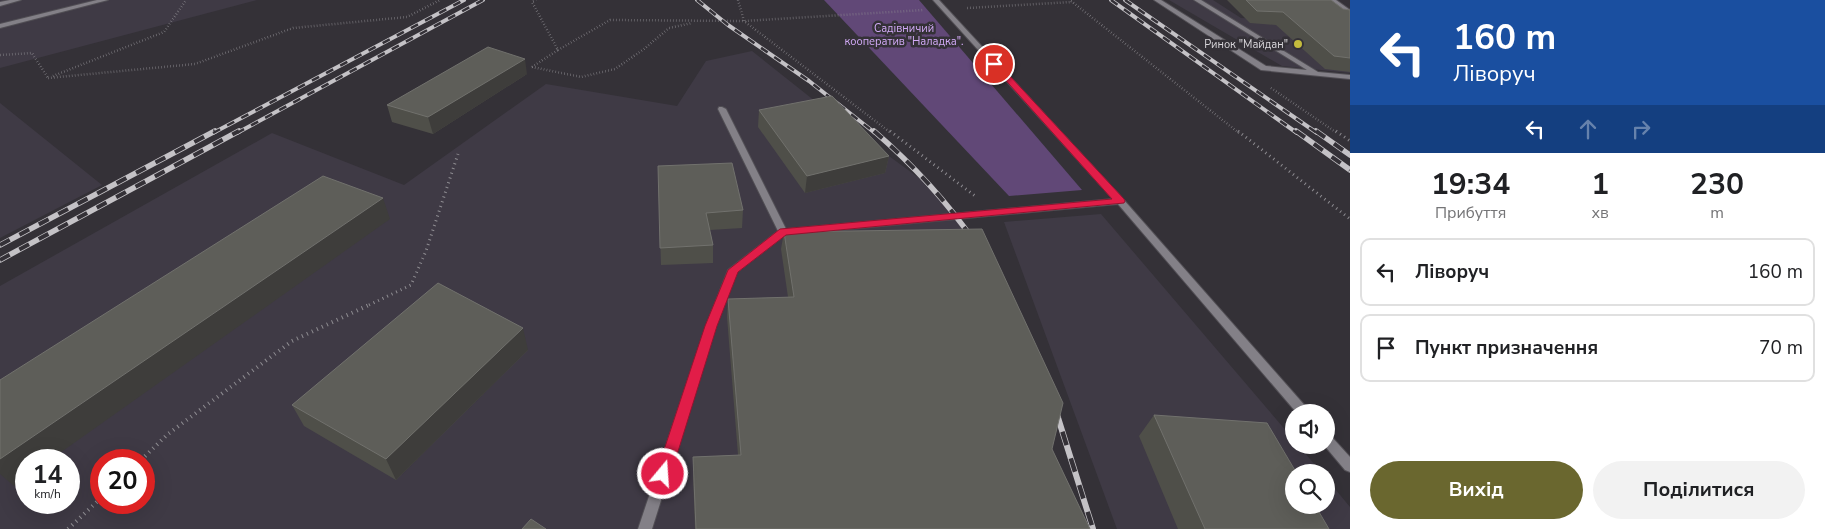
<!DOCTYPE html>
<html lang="uk">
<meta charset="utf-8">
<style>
body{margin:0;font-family:"Nunito Sans",sans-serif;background:#f2f2f2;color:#202124;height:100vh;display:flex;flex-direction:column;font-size:19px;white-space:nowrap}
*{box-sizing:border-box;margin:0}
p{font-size:16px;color:#757577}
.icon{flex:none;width:28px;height:28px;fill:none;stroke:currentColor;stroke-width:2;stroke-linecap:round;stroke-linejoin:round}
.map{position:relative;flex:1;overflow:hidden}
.side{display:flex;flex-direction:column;background:#fff;width:475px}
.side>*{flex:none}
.hud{background:#1a4fa0;color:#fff;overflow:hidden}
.fabs{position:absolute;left:1285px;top:404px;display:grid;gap:10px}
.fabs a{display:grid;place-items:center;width:50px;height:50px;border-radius:50%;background:#fff;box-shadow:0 5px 20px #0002;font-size:25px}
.speed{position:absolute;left:15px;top:449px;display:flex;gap:10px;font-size:25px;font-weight:700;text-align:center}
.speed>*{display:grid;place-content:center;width:65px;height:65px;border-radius:50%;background:#fff;box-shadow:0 5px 20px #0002;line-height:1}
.speed small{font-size:12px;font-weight:400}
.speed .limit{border:8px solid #d22;background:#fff;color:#111}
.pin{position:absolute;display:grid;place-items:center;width:42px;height:42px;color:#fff;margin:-21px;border:2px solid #fff;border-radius:50%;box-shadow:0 1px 5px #0007}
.me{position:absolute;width:55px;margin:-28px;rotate:18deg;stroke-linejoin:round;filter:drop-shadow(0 0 4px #0008)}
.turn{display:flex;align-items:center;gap:18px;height:105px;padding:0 20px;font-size:22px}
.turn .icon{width:65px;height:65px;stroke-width:2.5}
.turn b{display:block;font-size:35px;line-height:42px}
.lanes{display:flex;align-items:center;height:48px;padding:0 20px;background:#0003;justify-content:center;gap:25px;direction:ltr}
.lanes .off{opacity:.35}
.eta{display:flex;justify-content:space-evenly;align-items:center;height:85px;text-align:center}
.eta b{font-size:30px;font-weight:700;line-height:35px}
.cta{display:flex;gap:10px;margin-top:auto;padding:10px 20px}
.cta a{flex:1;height:58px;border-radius:30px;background:#6a672f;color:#fff;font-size:20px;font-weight:700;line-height:58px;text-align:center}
.cta a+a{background:#f2f2f2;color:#202124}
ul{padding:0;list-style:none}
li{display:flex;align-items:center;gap:15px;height:68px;margin:0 10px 8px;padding:0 10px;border:2px solid #e0e0e0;border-radius:10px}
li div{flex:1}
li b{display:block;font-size:19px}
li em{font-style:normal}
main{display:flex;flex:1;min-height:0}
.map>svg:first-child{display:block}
.built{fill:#3f3a45;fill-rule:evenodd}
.green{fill:#614877}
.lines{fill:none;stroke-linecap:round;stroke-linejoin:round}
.service-casing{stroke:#514e54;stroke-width:2}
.path-far2{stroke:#8e8c91;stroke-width:2.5;stroke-dasharray:0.5 2.5;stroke-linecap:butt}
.path-far1{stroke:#8e8c91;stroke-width:3;stroke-dasharray:1 4;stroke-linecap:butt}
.path{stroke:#8e8c91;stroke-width:4;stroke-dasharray:1 4.5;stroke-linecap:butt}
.service{fill:#838087;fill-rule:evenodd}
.rail-far2-casing{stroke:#c4c2c6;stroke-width:4}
.rail-far1-casing{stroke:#c4c2c6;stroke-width:5.5}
.rail-casing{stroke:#c4c2c6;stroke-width:6}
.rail-far2{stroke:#343137;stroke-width:2.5;stroke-dasharray:8;stroke-linecap:butt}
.rail-far1{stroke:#343137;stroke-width:4;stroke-dasharray:11;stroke-linecap:butt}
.rail{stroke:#343137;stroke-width:4.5;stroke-dasharray:14;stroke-linecap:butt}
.wall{fill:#4f4f49}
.shaded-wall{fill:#3e3d3b}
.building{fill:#5e5e59;stroke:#71716d}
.route{fill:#e11d48;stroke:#92132f}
.poi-dot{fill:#c4bc3d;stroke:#343137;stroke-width:2}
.labels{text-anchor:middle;stroke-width:5;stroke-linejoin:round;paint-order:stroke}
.far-park-label{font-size:11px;fill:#d3abf8;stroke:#343137}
.far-poi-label{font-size:11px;fill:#d9d7db;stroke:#343137;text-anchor:end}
</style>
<main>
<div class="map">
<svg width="1350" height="529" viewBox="0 0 1350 529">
<rect width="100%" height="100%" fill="#343137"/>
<!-- built -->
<path class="built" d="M0 0H257L0 68Z
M1169 0H1213L1241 18 1350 23V73L1282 66Z
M752 51 830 113 930 186 976 247 1041 466 1069 529H0V286L272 133 404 185 546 84 677 106 706 61ZM26 460H69V502H26ZM101 460H144V502H101Z
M0 103 102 185 0 238Z
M1101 214 1294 440V445H1298L1321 472H1294V505H1326V478L1350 507V529H1117L1004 222Z"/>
<!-- green -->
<path class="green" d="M824 0H919L1082 190 1009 196Z"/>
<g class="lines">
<!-- service casing -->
<g class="service-casing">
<path id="service" d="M10 0H21L0 6V2Z
M97 0H108L0 28V24Z
M933 0H939L1123 199 1307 408 1309 412H1296L1118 204 785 235 737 272 716 326 652 529H638L706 326 728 270 778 231 718 109 719 107H722L726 109 786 229 1113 199Z
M1154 0H1161L1266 66 1307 70 1194 0H1201L1318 72 1350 75V79L1261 70Z
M1329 0H1336L1350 10V15Z
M1326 434 1330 435 1350 457V472L1345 470 1324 445H1326Z"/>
</g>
<!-- path-far2 -->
<path class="path-far2" d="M738 0 744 21 891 133
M1071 1 1239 133
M967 8 1072 2
M558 50 610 20 744 21 924 10
M0 55 32 53 48 78
M532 67 581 77 615 69 644 49 669 28 692 23
M532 67 558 50 532 2 536 0
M53 76 164 32 186 0
M48 78 195 64 293 28 407 17 440 0
M1271 88 1337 133"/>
<!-- path-far1 -->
<path class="path-far1" d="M890 131 975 196
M1238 131 1350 219
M1336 131 1350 141
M369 305 411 285 426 251 458 154"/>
<!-- path -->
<path class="path" d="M141 460 168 434 292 341 371 304
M68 529 101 498"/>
<!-- service -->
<use href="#service" class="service"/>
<!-- rail-far2 casing -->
<g class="rail-far2-casing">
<path id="rail-far2" d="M697 0 728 25 809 81 875 133
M1111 0 1297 133
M1125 0 1317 133
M213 133 464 0
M237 133 483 0"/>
</g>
<!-- rail-far1 casing -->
<g class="rail-far1-casing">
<path id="rail-far1" d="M874 131C912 164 945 199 974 241
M1296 131 1350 170
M1316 131 1350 155
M0 245 215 131
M0 260 239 131"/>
</g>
<!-- rail casing -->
<g class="rail-casing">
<path id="rail" d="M1054 405 1093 529"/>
</g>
<!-- rail-far2 -->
<use href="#rail-far2" class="rail-far2"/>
<!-- rail-far1 -->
<use href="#rail-far1" class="rail-far1"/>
<!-- rail -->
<use href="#rail" class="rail"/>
</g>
<!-- wall -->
<path class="wall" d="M1227 0H1331L1343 9 1350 10V72L1325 69 1276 25 1250 23Z
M527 74 433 134 392 122 387 105Z
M759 110 889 156 885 173 805 193 758 127Z
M658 166 743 210 742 228 710 230 713 245V263L661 265Z
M784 232 1052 449 1090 529H695L693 474V457L738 455 727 317 728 299 788 297 781 249Z
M528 350 396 480 304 426 292 405Z
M1154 415 1329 529H1178L1139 436Z"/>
<!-- shaded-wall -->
<path class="shaded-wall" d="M525 59 527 74 433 134 428 117Z
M889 156 885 173 805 193 807 176Z
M383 198 390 219 50 460H26V477L14 486 0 474V459Z
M523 328 528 350 396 480 386 459Z"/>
<!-- building -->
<path class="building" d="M1246 0H1331L1343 9 1350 10V58L1334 56 1283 12 1257 11Z
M488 47 525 59 428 117 387 105Z
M832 96 889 156 807 176 759 110Z
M732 163 743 210 706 213 713 245 660 248 658 166Z
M323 176 383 198 0 459V380Z
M982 229 1063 403 1052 449 1090 529H696L693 457 741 455 728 299 794 297 784 232Z
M438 283 523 328 386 459 292 405Z
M1154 415 1267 423 1296 472H1294V505H1315L1329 529H1205Z
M531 519 546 529H522Z"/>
<!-- route -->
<path class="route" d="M992 62H997L1124 199 1125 201 1124 203 786 235 738 272 717 326 671 474 668 478 663 480 658 478 656 474 705 326 728 270 780 229 1112 199 992 65Z"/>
<!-- markers -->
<circle class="poi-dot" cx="1298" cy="44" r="5"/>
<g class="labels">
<!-- far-park labels -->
<g class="far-park-label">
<text x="904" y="32">Садівничий<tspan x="904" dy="13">кооператив "Наладка".</tspan></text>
</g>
<!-- far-poi labels -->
<g class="far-poi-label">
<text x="1288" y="48">Ринок "Майдан"</text>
</g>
</g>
</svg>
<div class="fabs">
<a><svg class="icon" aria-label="sound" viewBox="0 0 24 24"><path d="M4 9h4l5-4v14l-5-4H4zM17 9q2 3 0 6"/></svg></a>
<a><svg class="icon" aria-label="search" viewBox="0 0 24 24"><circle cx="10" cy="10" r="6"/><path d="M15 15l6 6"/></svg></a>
</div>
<div class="speed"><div>14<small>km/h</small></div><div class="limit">20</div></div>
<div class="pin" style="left:994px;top:64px;background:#d93025"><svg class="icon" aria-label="arrive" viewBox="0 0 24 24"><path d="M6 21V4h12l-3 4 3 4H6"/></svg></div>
<svg class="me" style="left:663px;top:474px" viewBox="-20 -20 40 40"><circle r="17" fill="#e11d48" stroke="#fff" stroke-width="3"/><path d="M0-11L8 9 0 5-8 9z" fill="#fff"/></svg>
</div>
<section class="side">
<div class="hud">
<div class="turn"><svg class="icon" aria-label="left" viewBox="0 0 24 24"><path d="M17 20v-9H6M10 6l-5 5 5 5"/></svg><div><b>160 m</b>Ліворуч</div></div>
<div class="lanes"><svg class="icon" aria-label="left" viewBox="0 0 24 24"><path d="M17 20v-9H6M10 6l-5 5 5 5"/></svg><svg class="icon off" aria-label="ahead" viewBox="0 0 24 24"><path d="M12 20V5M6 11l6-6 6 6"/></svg><svg class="icon off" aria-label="right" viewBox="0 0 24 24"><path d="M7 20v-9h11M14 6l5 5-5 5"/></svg></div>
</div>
<div class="eta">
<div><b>19:34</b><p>Прибуття</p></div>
<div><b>1</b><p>хв</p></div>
<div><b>230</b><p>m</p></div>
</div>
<ul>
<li><svg class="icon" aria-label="left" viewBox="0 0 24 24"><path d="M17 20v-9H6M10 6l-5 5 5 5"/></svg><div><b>Ліворуч</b></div><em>160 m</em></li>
<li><svg class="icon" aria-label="arrive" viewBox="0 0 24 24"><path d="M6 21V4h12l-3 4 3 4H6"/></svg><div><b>Пункт призначення</b></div><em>70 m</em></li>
</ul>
<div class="cta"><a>Вихід</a><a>Поділитися</a></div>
</section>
</main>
